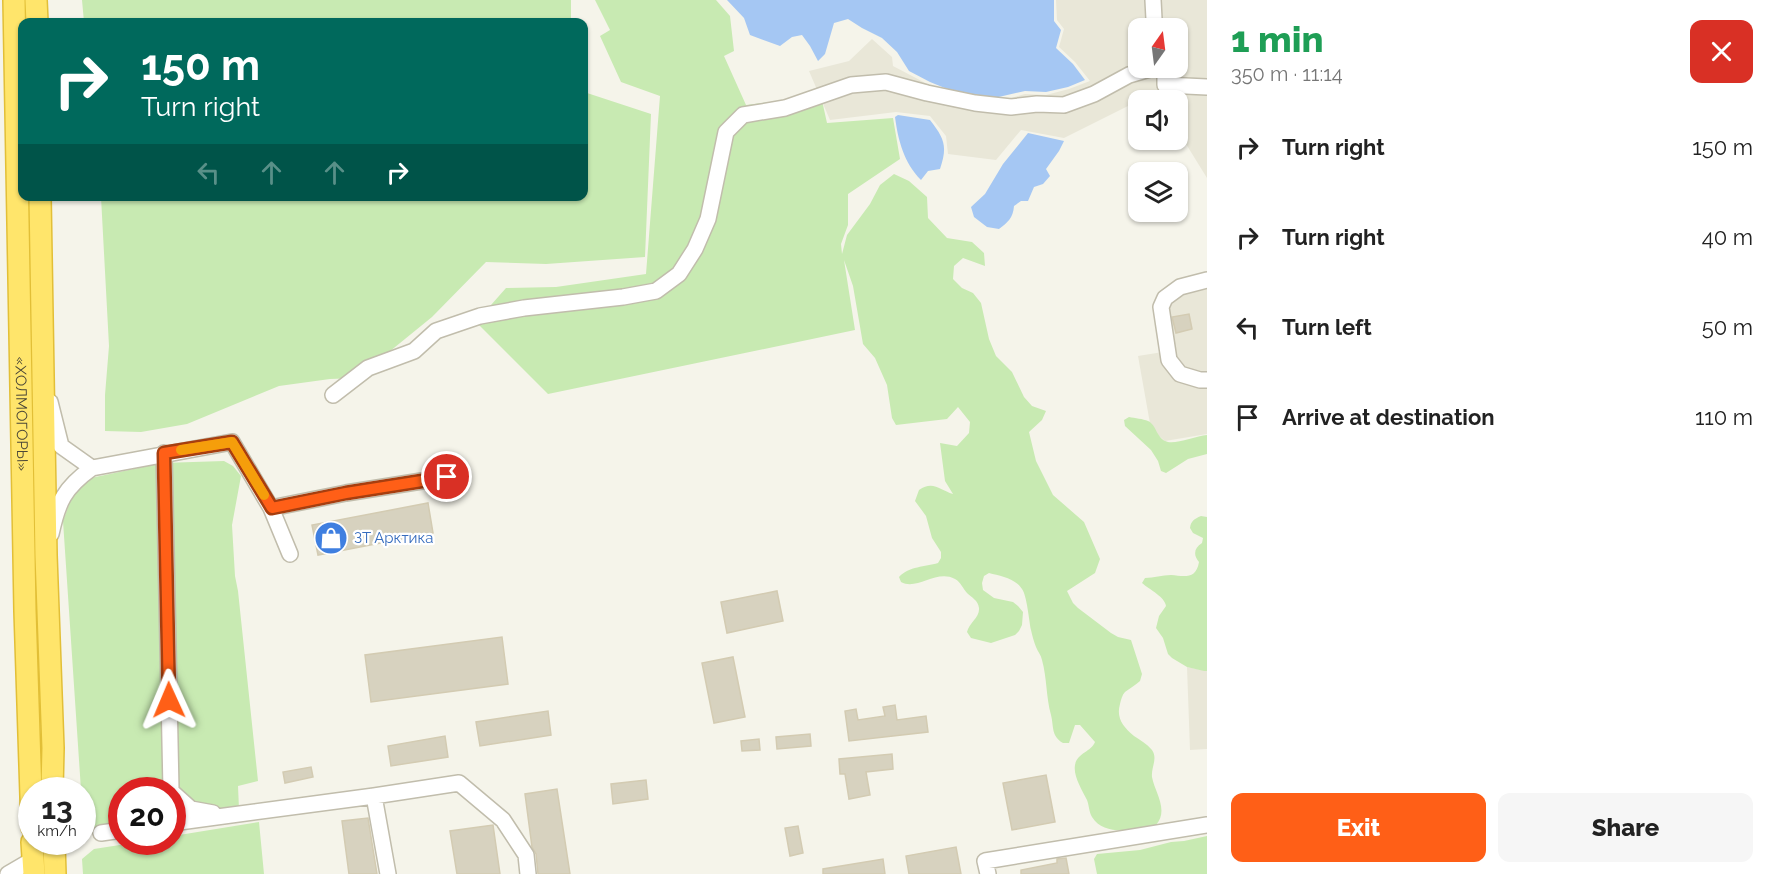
<!DOCTYPE html>
<meta charset="utf-8">
<style>
body{margin:0;font-family:Raleway,sans-serif;background:#f6f6f6;color:#222;height:100vh;display:flex;flex-direction:column;font-size:22px;white-space:nowrap}
*{box-sizing:border-box;margin:0}
p{font-size:20px;color:#767676}
.icon{flex:none;width:33px;height:33px;fill:none;stroke:currentColor;stroke-width:2;stroke-linecap:round;stroke-linejoin:round}
.map{position:relative;flex:1;overflow:hidden}
.side{display:flex;flex-direction:column;background:#fff;width:570px}
.side>*{flex:none}
.top-card{position:absolute;left:18px;top:18px;width:570px;height:183px;border-radius:12px;box-shadow:0 2px 4px #0004;background:#00695c;color:#fff;overflow:hidden}
.needle{width:39px;rotate:14deg}
.tools{position:absolute;left:1128px;top:18px;display:grid;gap:12px}
.tools a{display:grid;place-items:center;width:60px;height:60px;border-radius:12px;background:#fff;box-shadow:0 2px 4px #0004;font-size:30px}
.speed{position:absolute;left:18px;top:777px;display:flex;gap:12px;font-size:30px;font-weight:700;text-align:center}
.speed>*{display:grid;place-content:center;width:78px;height:78px;border-radius:50%;background:#fff;box-shadow:0 2px 4px #0004;line-height:1}
.speed small{font-size:15px;font-weight:400}
.speed .limit{border:9px solid #d22;background:#fff;color:#111}
.pin{position:absolute;display:grid;place-items:center;width:51px;height:51px;color:#fff;margin:-26px;border:3px solid #fff;border-radius:50%;box-shadow:0 2px 6px #0007}
.me{position:absolute;width:66px;margin:-33px;rotate:359deg;stroke-linejoin:round;filter:drop-shadow(0 0 4px #0008)}
.turn{display:flex;align-items:center;gap:21px;height:126px;padding:0 24px;font-size:27px}
.turn .icon{width:78px;height:78px;stroke-width:2.5}
.turn b{display:block;font-size:42px;line-height:51px}
.lanes{display:flex;align-items:center;height:57px;padding:0 24px;background:#0003;justify-content:center;gap:30px;direction:ltr}
.lanes .off{opacity:.35}
.round{display:grid;place-items:center;flex:none;width:63px;height:63px;border-radius:12px;background:#f6f6f6}
.summary{display:flex;align-items:center;justify-content:space-between;height:102px;padding:0 24px}
h1{font-size:36px;font-weight:800;line-height:45px;color:#1e9e55}
.cta{display:flex;gap:12px;margin-top:auto;padding:12px 24px}
.cta a{flex:1;height:69px;border-radius:12px;background:#ff5f17;color:#fff;font-size:24px;font-weight:800;line-height:69px;text-align:center}
.cta a+a{background:#f6f6f6;color:#222}
ul{padding:0;list-style:none}
li{display:flex;align-items:center;gap:18px;height:90px;padding:0 24px}
li div{flex:1}
li b{display:block;font-size:22px}
li em{font-style:normal}
main{display:flex;flex:1;min-height:0}
.map>svg:first-child{display:block}
.residential{fill:#e9e7d8;fill-rule:evenodd}
.green{fill:#c8eab2}
.water{fill:#a5c7f3}
.building{fill:#d7d2bf;stroke:#d3cbb2;stroke-width:1.5}
.lines{fill:none;stroke-linecap:round;stroke-linejoin:round}
.minor-casing{stroke:#c1bdac;stroke-width:18}
.highway-casing{stroke:#e2bf37;stroke-width:24}
.minor{stroke:#fff;stroke-width:15}
.highway{stroke:#ffe56b;stroke-width:21}
.route-casing{stroke:#a63e0f;stroke-width:15}
.route{stroke:#ff5f17;stroke-width:10}
.slow{stroke:#f59e0b;stroke-width:10}
.labels{text-anchor:middle;stroke-width:4.5;stroke-linejoin:round;paint-order:stroke}
.street-label{font-size:15px;fill:#4a4637;stroke:#fff}
.shop-label{font-size:15px;fill:#366cbe;stroke:#fff;text-anchor:start}
</style>
<main>
<div class="map">
<svg width="1207" height="874" viewBox="0 0 1207 874">
<rect width="100%" height="100%" fill="#f5f4ea"/>
<!-- residential -->
<path class="residential" d="M1056 0H1207V178L1178 131V100H1158L1155 95 1144 98 1064 138 1021 130 996 160 948 154 946 136 930 116 896 112 830 120 809 71 849 61 872 39 892 57 893 66 933 87 994 103 1025 94 1046 95 1069 89 1090 81 1075 62 1059 47 1064 29 1057 20ZM1138 28H1178V68H1138Z
M1207 277V434L1165 441 1151 429 1138 356 1175 350 1161 294Z
M1187 667 1207 671V749L1190 750Z"/>
<!-- green -->
<path class="green" d="M82 0H571V22H84Z
M595 0H716L730 16 734 51 724 56 746 105 821 96 827 123 893 118 900 159 848 194V225L841 244 842 254 847 235 870 204 880 185 894 174 909 181 927 197 928 218 947 238 972 242 984 253 985 266 963 258 954 266 953 279 962 288 973 293 981 303 989 339 996 356 1012 372 1024 397 1032 406 1046 411 1042 420 1029 432 1036 461 1053 495 1084 522 1100 559 1095 573 1067 591 1073 603 1078 608 1111 633 1118 637 1131 640 1142 674 1140 681C1136 685 1130 688 1125 692 1122 695 1121 700 1120 704 1116 718 1123 727 1134 736 1140 740 1147 744 1152 750 1158 759 1151 767 1152 777 1155 793 1169 810 1156 825 1138 829 1105 838 1092 817 1089 812 1089 805 1087 800 1082 790 1073 776 1075 765 1077 753 1091 752 1095 742L1080 725H1075L1069 743H1063C1051 736 1054 727 1051 715 1046 697 1047 678 1042 660 1041 655 1038 652 1036 647 1034 642 1032 635 1031 630 1029 620 1027 596 1022 589 1015 578 1000 576 989 573L984 576 982 583 983 590 994 598 1013 602 1018 606 1023 612 1022 625 1019 631 1015 635 991 643 971 638 967 632C969 623 980 617 979 608 978 600 972 598 967 593 963 589 961 582 955 579 936 569 917 591 901 582L899 577C909 566 925 567 938 563L941 558V552L932 538 926 516 915 501 919 490C933 480 940 490 953 494L945 481 940 443 957 446 969 433 970 422 958 407 947 419 896 425 892 418 887 385 875 358 863 344 853 286 844 260 855 330 548 394 476 322 506 288 556 287 646 274 660 96 621 82 600 36 610 30Z
M584 92 651 114 645 257 546 264 486 262 432 317 357 378 330 379 279 386 187 424 141 432 105 431V395L109 346 101 197 584 196Z
M1129 417C1135 418 1143 419 1148 421 1157 425 1156 439 1168 442 1177 444 1196 436 1207 435V454L1188 459 1166 473 1161 471 1158 461 1151 450 1125 426 1124 420Z
M224 461 233 466 241 476 232 525 235 576 238 591 258 781 238 786 239 809 173 819 172 790H122L121 826 96 830 83 817 82 790H81L63 521 74 491 86 479 162 463Z
M1201 516 1207 517V671H1204L1187 667 1172 658 1168 654 1163 638 1156 628 1159 616 1166 606C1165 597 1150 590 1142 583L1145 578C1154 578 1162 575 1171 575 1184 576 1196 580 1199 562 1193 555 1194 548 1202 543L1203 538 1193 533 1190 528C1191 521 1194 519 1201 516Z
M259 822 264 874H83L82 859 94 849 139 842H172L173 836Z
M1207 836V874H1097L1094 859 1097 854 1140 850 1171 842 1184 841Z"/>
<!-- water -->
<path class="water" d="M727 0H1054V21L1061 30 1056 48 1073 64 1085 80 1068 87 1046 92 1025 91 990 99 967 97 930 82 909 71 897 52 882 38 862 28 848 19 834 23 825 54 818 61 810 46 802 35 792 37 780 46 750 35 744 18Z
M898 115 930 120C944 138 948 146 940 169L928 171 921 180C904 163 898 140 895 117Z
M1028 133 1064 141 1059 151 1046 169 1050 176 1043 184 1034 187 1028 201H1021L1014 206C1013 218 1008 222 999 229L987 227 974 217 971 207 985 194 1003 164Z"/>
<!-- building -->
<path class="building" d="M1189 314 1192 329 1176 333 1172 317Z
M428 503 433 533 318 555 312 525Z
M777 591 783 621 727 633 721 602Z
M502 637 508 684 371 702 365 655Z
M733 657 745 717 714 723 702 663Z
M895 705 897 720 926 716 928 732 849 741 845 711 856 709 858 720 885 716 883 707Z
M548 711 551 735 480 746 476 722Z
M810 734 811 746 777 749 776 737Z
M445 736 448 757 391 766 388 746Z
M759 739 760 750 742 751 741 741Z
M892 754 893 769 866 772 870 795 849 799 845 774H840L839 759Z
M311 767 313 777 285 783 283 772Z
M1046 775 1055 822 1012 830 1003 783Z
M646 780 648 799 613 804 611 784Z
M557 789 570 874H538L536 854 532 847 525 794Z
M368 818 377 874H349L342 821Z
M493 825 500 874H457L450 831Z
M798 826 803 853 790 856 785 828Z
M956 847 961 874H909L906 856Z
M1066 858 1069 874H1021V870L1057 863V859Z
M883 859 885 874H823V869Z"/>
<g class="lines">
<!-- minor casing -->
<g class="minor-casing">
<path id="minor" d="M1153 0 1154 19 1156 28
M1165 68V85L1207 87
M1207 280 1180 287 1165 298 1161 307 1169 360 1180 374 1200 380H1207
M333 395 368 368 414 351 436 331 480 316 524 308 623 297 656 291 679 274 695 249 708 219 726 132 743 115 785 108 851 85 886 82 927 93 975 103 1011 107 1037 104 1064 105 1094 94 1129 75 1153 68
M50 402 61 446 92 468
M164 453 171 790
M271 508 290 554
M51 534C58 502 64 488 92 468L232 442 271 508 346 493 447 477
M172 792 191 809 213 813
M374 796 388 874
M172 823 374 796 459 783 503 820 526 855 528 874
M101 833 122 830
M8 874 32 860
M988 874 985 861 1207 825"/>
</g>
<!-- highway casing -->
<g class="highway-casing">
<g id="highway">
<path id="s1" d="M14 0 25 611 32 827"/>
<path d="M36 0 37 22"/>
<path d="M40 196 46 555 53 748 52 790"/>
<path d="M32 842 34 874"/>
<path d="M54 842 55 874"/>
</g>
</g>
<!-- minor -->
<use href="#minor" class="minor"/>
<!-- highway -->
<use href="#highway" class="highway"/>
</g>
<g class="lines">
<!-- route casing -->
<g class="route-casing">
<path id="route" d="M169 700 164 453 232 442 272 508 346 493 447 477"/>
</g>
<!-- route -->
<use href="#route" class="route"/>
<!-- slow -->
<path class="slow" d="M181 450 232 442 264 495"/>
</g>
<!-- icons -->
<defs>
<g id="shop-disc" transform="scale(1.725)"><circle r="9.5" fill="#3f7fe0" stroke="#fff"/><path d="M-5-2.5h2.3a2.7 3.5 0 0 1 5.4 0H5L5.5 6h-11ZM-1.5-2.5h3a1.5 2.3 0 0 0-3 0Z" fill="#fff"/></g>
</defs>
<g fill-rule="evenodd">
<use href="#shop-disc" x="331" y="538"/>
</g>
<g class="labels">
<!-- street labels -->
<g class="street-label">
<text dy="5" stroke="none"><textPath href="#s1" startOffset="414">«ХОЛМОГОРЫ»</textPath></text>
</g>
<!-- shop labels -->
<g class="shop-label">
<text x="354" y="543">ЗТ Арктика</text>
</g>
</g>
</svg>
<div class="tools">
<a><svg class="needle" viewBox="-14 -14 28 28"><path d="M0-13l5 13h-10z" fill="#e53935"/><path d="M0 13l5-13h-10z" fill="#767676"/></svg></a>
<a><svg class="icon" aria-label="sound" viewBox="0 0 24 24"><path d="M4 9h4l5-4v14l-5-4H4zM17 9q2 3 0 6"/></svg></a>
<a><svg class="icon" aria-label="layers" viewBox="0 0 24 24"><path d="M12 4l9 5-9 5-9-5zM3 14l9 5 9-5"/></svg></a>
</div>
<div class="speed"><div>13<small>km/h</small></div><div class="limit">20</div></div>
<div class="pin" style="left:447px;top:477px;background:#d93025"><svg class="icon" aria-label="arrive" viewBox="0 0 24 24"><path d="M6 21V4h12l-3 4 3 4H6"/></svg></div>
<svg class="me" style="left:169px;top:700px" viewBox="-20 -20 40 40"><path d="M0-17L14 15 0 8-14 15z" fill="#ff5f17" stroke="#fff" stroke-width="4"/></svg>
<div class="top-card">
<div class="turn"><svg class="icon" aria-label="right" viewBox="0 0 24 24"><path d="M7 20v-9h11M14 6l5 5-5 5"/></svg><div><b>150 m</b>Turn right</div></div>
<div class="lanes"><svg class="icon off" aria-label="left" viewBox="0 0 24 24"><path d="M17 20v-9H6M10 6l-5 5 5 5"/></svg><svg class="icon off" aria-label="ahead" viewBox="0 0 24 24"><path d="M12 20V5M6 11l6-6 6 6"/></svg><svg class="icon off" aria-label="ahead" viewBox="0 0 24 24"><path d="M12 20V5M6 11l6-6 6 6"/></svg><svg class="icon" aria-label="right" viewBox="0 0 24 24"><path d="M7 20v-9h11M14 6l5 5-5 5"/></svg></div>
</div>
</div>
<section class="side">
<div class="summary"><div><h1>1 min</h1><p>350 m · 11:14</p></div><a class="round" style="background:#d93025;color:#fff"><svg class="icon" aria-label="close" viewBox="0 0 24 24"><path d="M6 6l12 12M18 6L6 18"/></svg></a></div>
<ul>
<li><svg class="icon" aria-label="right" viewBox="0 0 24 24"><path d="M7 20v-9h11M14 6l5 5-5 5"/></svg><div><b>Turn right</b></div><em>150 m</em></li>
<li><svg class="icon" aria-label="right" viewBox="0 0 24 24"><path d="M7 20v-9h11M14 6l5 5-5 5"/></svg><div><b>Turn right</b></div><em>40 m</em></li>
<li><svg class="icon" aria-label="left" viewBox="0 0 24 24"><path d="M17 20v-9H6M10 6l-5 5 5 5"/></svg><div><b>Turn left</b></div><em>50 m</em></li>
<li><svg class="icon" aria-label="arrive" viewBox="0 0 24 24"><path d="M6 21V4h12l-3 4 3 4H6"/></svg><div><b>Arrive at destination</b></div><em>110 m</em></li>
</ul>
<div class="cta"><a>Exit</a><a>Share</a></div>
</section>
</main>
